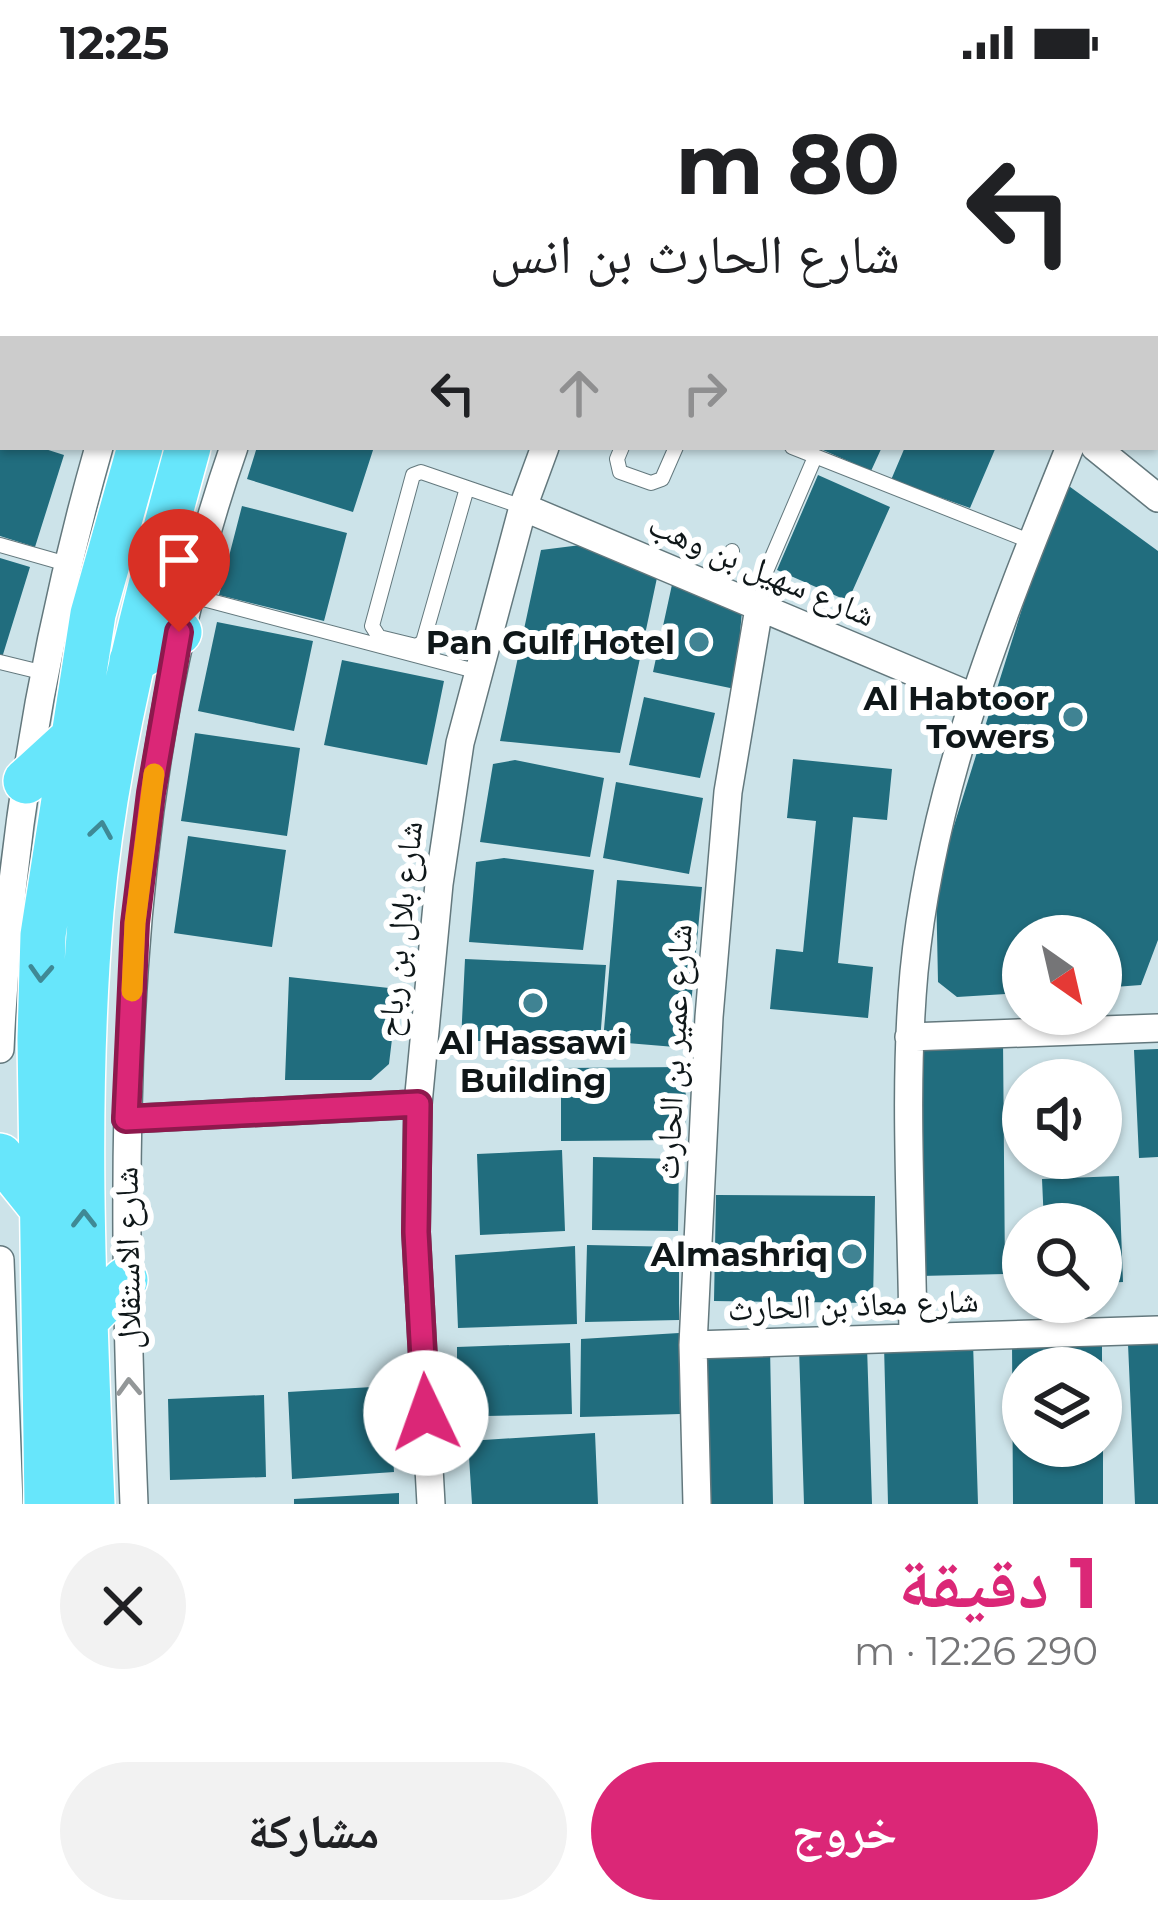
<!DOCTYPE html>
<html lang="ar">
<meta charset="utf-8">
<style>
body{margin:0;font-family:Montserrat,"Noto Naskh Arabic",sans-serif;background:#f2f2f2;color:#202124;direction:rtl;height:100vh;display:flex;flex-direction:column;font-size:45px;white-space:nowrap}
*{box-sizing:border-box;margin:0}
p{font-size:39px;color:#757577}
.icon{flex:none;width:66px;height:66px;fill:none;stroke:currentColor;stroke-width:2;stroke-linecap:round;stroke-linejoin:round}
.map{position:relative;height:1420px;overflow:hidden;direction:ltr}
.side{display:flex;flex-direction:column;background:#fff;flex:1}
.side>*{flex:none}
.top-card{position:absolute;left:0px;top:0px;width:1158px;height:366px;box-shadow:0 3px 9px #0004;direction:rtl;background:#fff;color:#202124;overflow:hidden}
.needle{width:78px;rotate:146deg}
.controls{position:absolute;left:1002px;top:831px;display:grid;gap:24px}
.controls a{display:grid;place-items:center;width:120px;height:120px;border-radius:50%;background:#fff;box-shadow:0 3px 9px #0004;font-size:60px}
.pin{position:absolute;display:grid;place-items:center;width:102px;height:102px;color:#fff;margin:-123px -51px;border-radius:50% 50% 50% 0;rotate:-45deg;box-shadow:0 0 12px #0007}
.pin .icon{rotate:45deg}
.me{position:absolute;width:132px;margin:-66px;rotate:357deg;stroke-linejoin:round;filter:drop-shadow(0 0 9px #0008)}
.turn{display:flex;align-items:center;gap:42px;height:252px;padding:0 60px;font-size:54px}
.turn .icon{width:156px;height:156px;stroke-width:2.5}
.turn b{display:block;font-size:84px;line-height:102px}
.lanes{display:flex;align-items:center;height:114px;padding:0 60px;background:#0003;justify-content:center;gap:60px;direction:ltr}
.lanes .off{opacity:.35}
.round{display:grid;place-items:center;flex:none;width:126px;height:126px;border-radius:63px;background:#f2f2f2}
.head{display:flex;align-items:center;justify-content:space-between;height:204px;padding:0 60px}
h1{font-size:72px;font-weight:700;line-height:90px;color:#db2777}
.action{display:flex;gap:24px;margin-top:auto;padding:24px 60px}
.action a{flex:1;height:138px;border-radius:72px;background:#db2777;color:#fff;font-size:48px;font-weight:700;line-height:138px;text-align:center}
.action a+a{background:#f2f2f2;color:#202124}
.status{display:flex;justify-content:space-between;align-items:center;height:84px;padding:0 60px;background:#fff;direction:ltr}
.status svg{height:33px;fill:currentColor}
.map>svg:first-child{display:block}
.building{fill:#216d7e}
.lines{fill:none;stroke-linecap:round;stroke-linejoin:round}
.service-casing{stroke:#63787d;stroke-width:16}
.minor-casing{stroke:#63787d;stroke-width:30}
.primary-casing{stroke:#fff;stroke-width:48}
.path{stroke:#8c9ea3;stroke-width:4.5;stroke-dasharray:12 6;stroke-linecap:butt}
.service{stroke:#fff;stroke-width:14}
.minor{stroke:#fff;stroke-width:27}
.primary{stroke:#67e6fb;stroke-width:45}
.oneway{stroke:#3f8995}
.oneway2{stroke:#939798}
.route-casing{stroke:#8e194d;stroke-width:30}
.route{stroke:#db2777;stroke-width:21}
.slow{stroke:#f59e0b;stroke-width:21}
.poi-dot{fill:#408393;stroke:#fff;stroke-width:4.5}
.labels{text-anchor:middle;stroke-width:12;stroke-linejoin:round;paint-order:stroke}
.street-label{font-size:33px;fill:#0f1719;stroke:#fff}
.poi-label{font-size:33px;font-weight:bold;fill:#0f1719;stroke:#fff;text-anchor:end}
</style>
<div class="status"><b>12:25</b><svg viewBox="0 0 49 12"><path d="M0 12V9h3v3zM5 12V6h3v6zM10 12V3h3v9zM15 12V0h3v12zM26 1h20v11H26zM47 4h2v5h-2z"/></svg></div>
<div class="map">
<svg width="1158" height="1420" viewBox="0 0 1158 1420">
<rect width="100%" height="100%" fill="#cce3e9"/>
<!-- building -->
<path class="building" d="M0 363H39L64 371 35 463 0 452Z
M257 363H374L353 428 247 395Z
M816 363H882L871 387Z
M905 363H996L970 424 891 396Z
M818 391 890 423 848 517 777 486Z
M1062 397 1158 467V856L1141 901 1101 904V852H1023V909L957 913 938 898 936 799Z
M242 422 347 449 324 537 219 511Z
M581 461 658 489 620 669 500 657 541 466Z
M0 474 30 483 1 577H0Z
M673 496 742 527 735 605 653 588Z
M217 538 313 557 294 647 198 627Z
M342 576 444 597 427 681 324 661Z
M644 613 715 629 700 694 629 681Z
M195 649 300 664 287 752 181 737Z
M793 675 892 685 887 736 853 733 838 879 873 883 868 934 770 925 776 865 803 868 816 737 787 734Z
M515 676 604 694 590 773 480 758 493 680Z
M616 698 703 714 689 790 603 774Z
M188 752 286 766 272 863 174 849Z
M504 774 594 786 583 866 469 858 476 778Z
M617 796 702 803 687 964 603 957Z
M465 875 606 881 600 957H461Z
M289 893 398 905 389 980 371 996H285Z
M1003 956 1005 1190 920 1192 918 957Z
M1158 965V1073L1139 1074 1134 966Z
M686 983 685 1056 561 1057V984Z
M562 1066 565 1147 480 1151 477 1070Z
M593 1073 679 1075 678 1147 592 1146Z
M1119 1092 1123 1198 1101 1199V1140H1044L1042 1095Z
M716 1111 875 1112 873 1219 714 1217Z
M587 1161 679 1163V1236L585 1238Z
M575 1162 577 1240 458 1244 455 1171Z
M679 1249 680 1330 580 1333 581 1255Z
M1102 1257V1284H1023V1362H1103V1420H1013L1012 1258Z
M973 1258 978 1420H888L884 1261Z
M570 1259 572 1330 486 1332 457 1337V1263Z
M1158 1259V1420H1135L1128 1260Z
M867 1262 872 1420H804L799 1264Z
M770 1263 773 1420H703L697 1280 717 1267Z
M389 1302 394 1388 292 1395 288 1308Z
M264 1311 266 1393 170 1396 168 1315Z
M595 1349 598 1420H472L468 1357Z
M399 1409V1420H294V1415Z"/>
<g class="lines">
<!-- service casing -->
<g class="service-casing">
<path id="service" d="M1011 3 1013 0
M622 363 617 375 620 388 651 399 662 395 676 363
M792 363 1032 458
M467 404 423 558 416 562 379 553 372 542 413 391 421 388 523 423
M0 461 67 480
M767 485 815 373
M717 504 732 467
M188 511 479 588
M0 578 45 589"/>
</g>
<!-- minor casing -->
<g class="minor-casing">
<path id="minor" d="M526 0 532 3
M1085 0 1090 3
M228 3 230 0
M378 3 380 0
M1155 51 1158 53
M1095 363 1158 414
M523 423 973 613
M909 953 1158 944
M0 965C9 761 43 559 99 363
M126 1035 418 1020
M0 1176 9 1420
M913 1254C912 1133 903 1009 914 888 932 702 1001 534 1070 363
M693 1261 1158 1246
M134 1420C120 1064 115 704 234 363
M431 1420 416 1148 418 1020 439 800 460 659 523 423 545 363
M697 1420 693 1261 709 933 728 708 759 524"/>
</g>
<!-- primary casing -->
<g class="primary-casing">
<path id="primary" d="M1139 0 1144 3
M275 3 276 0
M323 3 324 0
M132 577 179 548
M26 697 71 656
M0 1072 42 1124
M84 1237 125 1196
M47 1420 40 955 43 851 93 530 140 363
M92 1420C84 1225 74 1022 91 827 105 669 146 515 188 363"/>
</g>
<!-- path -->
<path class="path" d="M67 0 73 3
M0 94 3 95
M0 222 3 223
M0 341 3 342"/>
<!-- service -->
<use href="#service" class="service"/>
<!-- minor -->
<use href="#minor" class="minor"/>
<!-- primary -->
<use href="#primary" class="primary"/>
</g>
<!-- one-way arrows -->
<defs><path id="oneway-chevron" d="M-2-3.5L2.5 0L-2 3.5" fill="none" stroke-width="1.6" stroke-linecap="round" stroke-linejoin="round" transform="scale(3)"/></defs>
<g class="oneway">
<use href="#oneway-chevron" transform="translate(101 746) rotate(-81)"/>
<use href="#oneway-chevron" transform="translate(41 889) rotate(93)"/>
<use href="#oneway-chevron" transform="translate(84 1135) rotate(-90)"/>
</g>
<use class="oneway2" href="#oneway-chevron" transform="translate(129 1303) rotate(-92)"/>
<g class="lines">
<!-- route casing -->
<g class="route-casing">
<path id="route" d="M179 548 151 709 135 839 126 1035 418 1020 416 1148 426 1329"/>
</g>
<!-- route -->
<use href="#route" class="route"/>
<!-- slow -->
<path class="slow" d="M132 907 135 839 154 690"/>
</g>
<!-- markers -->
<g class="poi-dot">
<circle cx="699" cy="558" r="12"/>
<circle cx="1073" cy="633" r="12"/>
<circle cx="533" cy="919" r="12"/>
<circle cx="852" cy="1170" r="12"/>
</g>
<g class="labels">
<!-- street labels -->
<g class="street-label">
<text transform="translate(762 485) rotate(23)" y="12">شارع سهيل بن وهب</text>
<text transform="translate(399 845) rotate(-84)" y="12">شارع بلال بن رباح</text>
<text transform="translate(673 968) rotate(-87)" y="12">شارع عمير بن الحارث</text>
<text transform="translate(127 1174) rotate(-91)" y="12">شارع الاستقلال</text>
<text transform="translate(853 1220) rotate(-2)" y="12">شارع معاذ بن الحارث</text>
</g>
<!-- poi labels -->
<g class="poi-label">
<text x="675" y="570">Pan Gulf Hotel</text>
<text x="1049" y="626">Al Habtoor<tspan x="1049" dy="38">Towers</tspan></text>
<text x="533" y="970" text-anchor="middle">Al Hassawi<tspan x="533" dy="38">Building</tspan></text>
<text x="828" y="1182">Almashriq</text>
</g>
</g>
</svg>
<div class="controls">
<a><svg class="needle" viewBox="-14 -14 28 28"><path d="M0-13l5 13h-10z" fill="#e53935"/><path d="M0 13l5-13h-10z" fill="#757577"/></svg></a>
<a><svg class="icon" aria-label="sound" viewBox="0 0 24 24"><path d="M4 9h4l5-4v14l-5-4H4zM17 9q2 3 0 6"/></svg></a>
<a><svg class="icon" aria-label="search" viewBox="0 0 24 24"><circle cx="10" cy="10" r="6"/><path d="M15 15l6 6"/></svg></a>
<a><svg class="icon" aria-label="layers" viewBox="0 0 24 24"><path d="M12 4l9 5-9 5-9-5zM3 14l9 5 9-5"/></svg></a>
</div>
<div class="pin" style="left:179px;top:548px;background:#d93025"><svg class="icon" aria-label="arrive" viewBox="0 0 24 24"><path d="M6 21V4h12l-3 4 3 4H6"/></svg></div>
<svg class="me" style="left:426px;top:1329px" viewBox="-20 -20 40 40"><circle r="19" fill="#fff"/><path d="M0-13L10 11 0 6-10 11z" fill="#db2777"/></svg>
<div class="top-card">
<div class="turn"><svg class="icon" aria-label="left" viewBox="0 0 24 24"><path d="M17 20v-9H6M10 6l-5 5 5 5"/></svg><div><b>80 m</b>شارع الحارث بن انس</div></div>
<div class="lanes"><svg class="icon" aria-label="left" viewBox="0 0 24 24"><path d="M17 20v-9H6M10 6l-5 5 5 5"/></svg><svg class="icon off" aria-label="ahead" viewBox="0 0 24 24"><path d="M12 20V5M6 11l6-6 6 6"/></svg><svg class="icon off" aria-label="right" viewBox="0 0 24 24"><path d="M7 20v-9h11M14 6l5 5-5 5"/></svg></div>
</div>
</div>
<section class="side">
<div class="head"><div><h1>1 دقيقة</h1><p>290 m · 12:26</p></div><a class="round"><svg class="icon" aria-label="close" viewBox="0 0 24 24"><path d="M6 6l12 12M18 6L6 18"/></svg></a></div>
<div class="action"><a>خروج</a><a>مشاركة</a></div>
</section>
